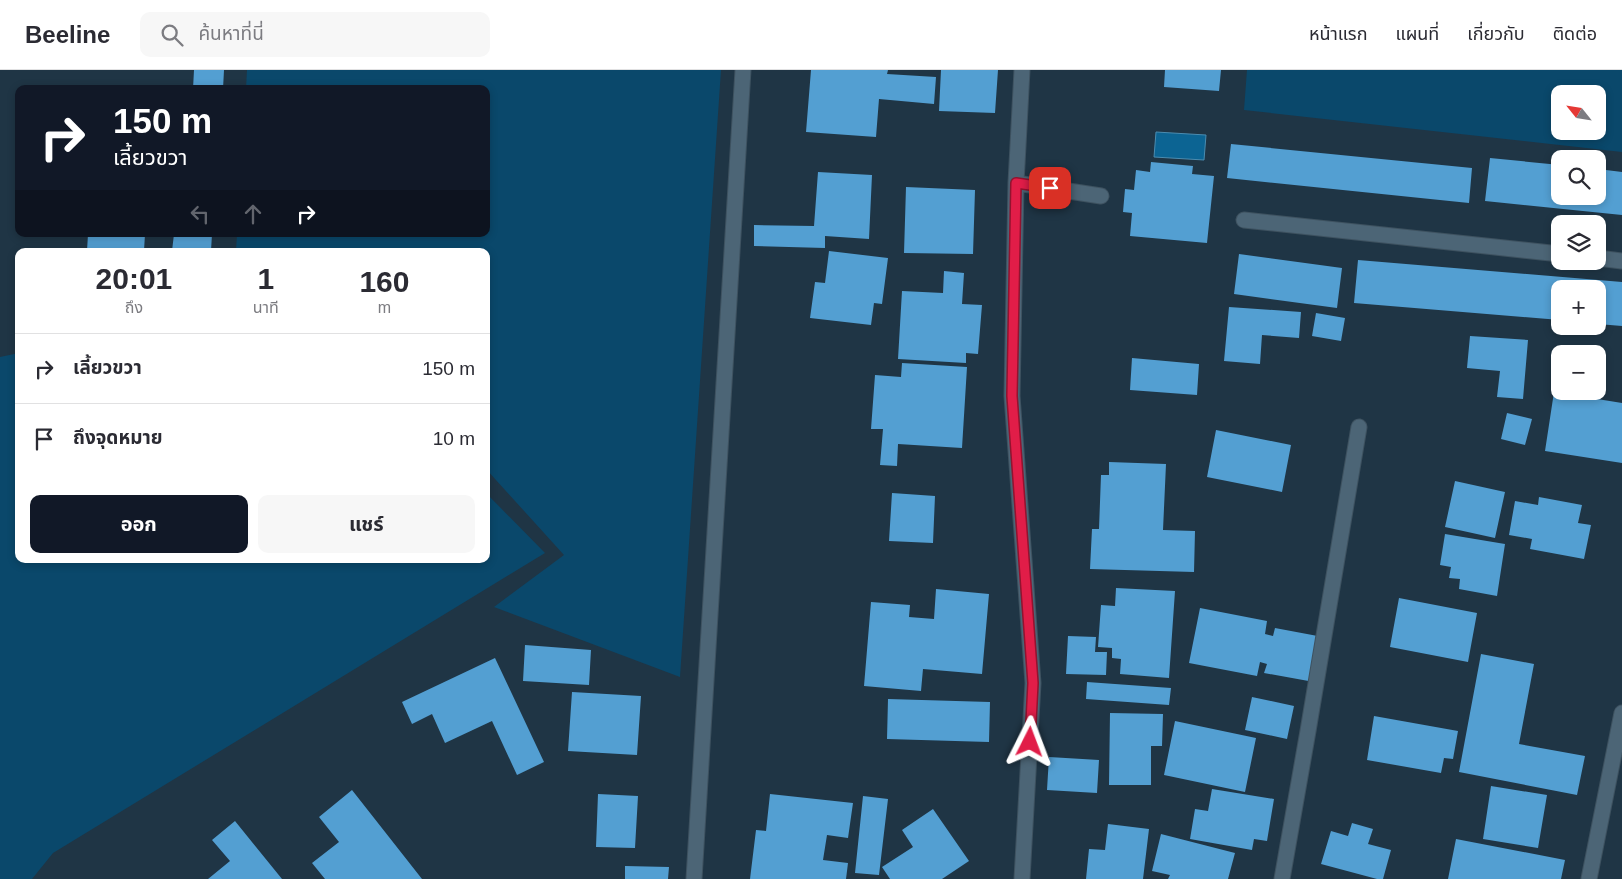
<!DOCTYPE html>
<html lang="th">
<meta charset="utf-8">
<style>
body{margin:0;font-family:Helvetica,"Noto Sans Thai",sans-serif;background:#f7f7f7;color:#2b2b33;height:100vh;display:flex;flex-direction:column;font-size:19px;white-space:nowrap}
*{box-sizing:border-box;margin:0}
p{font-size:16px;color:#7c7c81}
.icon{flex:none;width:28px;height:28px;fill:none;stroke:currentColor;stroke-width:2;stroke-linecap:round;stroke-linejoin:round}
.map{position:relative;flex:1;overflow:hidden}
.side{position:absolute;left:15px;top:178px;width:475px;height:315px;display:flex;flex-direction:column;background:#fff;border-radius:10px;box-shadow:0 2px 8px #0003}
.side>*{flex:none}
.banner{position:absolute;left:15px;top:15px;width:475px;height:152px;border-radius:10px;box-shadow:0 2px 8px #0003;background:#111827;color:#fff;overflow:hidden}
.needle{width:32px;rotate:300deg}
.fabs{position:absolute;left:1551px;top:15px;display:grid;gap:10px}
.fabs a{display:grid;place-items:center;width:55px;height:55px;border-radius:10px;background:#fff;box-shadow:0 2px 8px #0003;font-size:25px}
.pin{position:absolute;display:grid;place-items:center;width:42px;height:42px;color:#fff;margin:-21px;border-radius:10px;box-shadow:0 2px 8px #0006}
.me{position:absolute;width:55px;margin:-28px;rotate:3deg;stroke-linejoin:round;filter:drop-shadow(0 0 4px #0008)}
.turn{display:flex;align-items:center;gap:18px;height:105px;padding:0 15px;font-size:22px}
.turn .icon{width:65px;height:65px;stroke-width:2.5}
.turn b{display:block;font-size:35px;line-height:42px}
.lanes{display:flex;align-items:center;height:48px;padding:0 15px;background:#0003;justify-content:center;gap:25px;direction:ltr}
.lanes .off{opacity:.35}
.eta{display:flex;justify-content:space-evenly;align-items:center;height:85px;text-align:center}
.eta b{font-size:30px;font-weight:700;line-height:35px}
.button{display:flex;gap:10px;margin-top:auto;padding:10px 15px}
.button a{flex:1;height:58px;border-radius:10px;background:#111827;color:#fff;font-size:20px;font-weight:700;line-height:58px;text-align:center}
.button a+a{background:#f7f7f7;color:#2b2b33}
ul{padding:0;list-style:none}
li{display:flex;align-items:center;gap:15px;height:70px;padding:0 15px;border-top:1px solid #e1e1e2}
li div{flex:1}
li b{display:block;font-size:19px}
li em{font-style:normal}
header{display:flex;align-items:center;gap:30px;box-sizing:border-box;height:70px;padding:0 25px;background:#fff;border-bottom:1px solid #e1e1e2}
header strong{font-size:24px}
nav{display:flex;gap:28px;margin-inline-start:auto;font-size:18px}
.search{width:350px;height:45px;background:#f7f7f7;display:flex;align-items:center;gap:12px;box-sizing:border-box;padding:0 18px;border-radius:10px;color:#7c7c81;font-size:19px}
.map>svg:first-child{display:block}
.green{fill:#0a486b;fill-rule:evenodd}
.water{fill:#0c6493;stroke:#4b8cb0}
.building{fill:#539fd2}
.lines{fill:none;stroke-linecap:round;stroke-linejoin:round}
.minor-casing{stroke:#3e5260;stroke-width:17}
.minor{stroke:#4c6576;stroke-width:15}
.route-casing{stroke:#92132f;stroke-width:12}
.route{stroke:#e11d48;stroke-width:9}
</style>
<header>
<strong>Beeline</strong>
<div class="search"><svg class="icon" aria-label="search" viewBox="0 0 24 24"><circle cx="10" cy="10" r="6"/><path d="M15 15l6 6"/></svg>ค้นหาที่นี่</div>
<nav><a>หน้าแรก</a><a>แผนที่</a><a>เกี่ยวกับ</a><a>ติดต่อ</a></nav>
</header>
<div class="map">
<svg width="1622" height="809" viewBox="0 0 1622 809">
<rect width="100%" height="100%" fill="#1f3545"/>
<!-- green -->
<path class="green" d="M247 0H721L680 607 494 537 564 485 486 399V181H236L237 164H486V19H246Z
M1247 0H1622V82L1244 40ZM1560 24H1598V61H1560Z
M19 283V489H486V423L545 483 53 783 32 809H0V287Z"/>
<!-- water -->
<path class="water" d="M1156 62 1206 65 1204 90 1154 87Z"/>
<!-- building -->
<path class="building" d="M194 0H224L223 19H193Z
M811 0H888L887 4 936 7 934 34 879 29 876 67 806 62Z
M941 0H998L995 43 939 41Z
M1165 0H1221L1219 21 1164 17Z
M1231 74 1472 98 1469 133 1227 108Z
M1490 88 1560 95V126H1598V99L1622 102V145L1485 131Z
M1151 92 1193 96 1192 104 1214 106 1207 173 1130 166 1132 143 1123 142 1125 119 1134 120 1136 100 1150 102Z
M818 102 872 105 869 169 825 166V178L754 176V155L814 156Z
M906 117 975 120 973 184 904 183Z
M88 164H145L144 181H87Z
M174 164H212L211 181H172Z
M829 181 888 188 882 234 874 233 871 255 810 248 815 212 825 213Z
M1239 184 1342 198 1337 238 1234 224Z
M1358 190 1622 212V256L1598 254V219H1560V250L1354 233Z
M944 201 964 203 962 234 982 235 978 284 966 283V293L898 289 902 221 943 223Z
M1229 237 1301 242 1299 268 1262 265 1260 294 1224 291Z
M1316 243 1345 248 1341 271 1312 266Z
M1470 266 1528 270 1523 329 1497 327 1500 301 1467 298Z
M1132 288 1199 294 1197 325 1130 320Z
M902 293 967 297 962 378 898 374 897 396 880 395 883 359H871L875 305 901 307Z
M1554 322 1622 333V393L1545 381Z
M1507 343 1532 349 1525 375 1501 369Z
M1216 360 1291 375 1282 422 1207 407Z
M1109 392 1166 394 1163 460 1195 461 1194 502 1090 499 1092 459H1099L1101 405H1109Z
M1455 411 1505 422 1495 468 1445 457Z
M892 423 935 426 933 473 889 471Z
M1539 427 1582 435 1578 453 1591 455 1584 489 1530 479 1532 469 1509 465 1515 431 1538 435Z
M1445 464 1505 474 1497 526 1459 519 1460 509 1449 508 1451 497 1440 495Z
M1116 518 1175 521 1169 608 1120 604 1121 589 1112 588V578L1098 577 1101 535 1115 536Z
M936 519 989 524 982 604 923 599 921 621 864 616 871 532 910 535 909 547 934 549Z
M1399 528 1477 543 1468 592 1390 577Z
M1200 538 1267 551 1265 564 1273 566 1275 558 1323 567 1314 612 1264 603 1267 594 1260 592 1257 606 1189 593Z
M1068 566 1096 567 1095 582H1107L1106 605 1066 604Z
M525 575 591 580 589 615 523 611Z
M1481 584 1534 594 1519 674 1585 686 1577 725 1459 702Z
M495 588 544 692 517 705 492 651 445 673 432 644 412 654 402 632Z
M1087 612 1171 618 1169 635 1086 629Z
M572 622 641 626 637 685 568 681Z
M1252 627 1294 636 1287 669 1245 660Z
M888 629 990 632 989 672 887 669Z
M1110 643 1163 644 1162 676H1151V715H1109Z
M1374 646 1458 661 1453 689 1444 688 1441 703 1367 690Z
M1175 651 1256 668 1245 722 1164 705Z
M1049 687 1099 690 1097 723 1047 720Z
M1491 716 1547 725 1538 778 1483 769Z
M1212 719 1274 729 1267 771 1254 769 1252 780 1190 769 1195 739 1208 741Z
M352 720 422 809H325L312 793 339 772 319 747Z
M598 724 638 726 635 778 596 777Z
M770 724 853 733 848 768 827 765 823 790 848 793 846 809H750L756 760 766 761Z
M863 726 888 729 879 805 855 803Z
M933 739 969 791 942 809H890L882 797 913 777 902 760Z
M235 751 282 809H208L230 791 212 770Z
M1352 753 1373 759 1368 774 1391 780 1383 809H1377L1321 794 1331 761 1348 766Z
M1108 754 1149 759 1143 809H1086L1089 779 1105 780Z
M1161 764 1235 783 1228 809H1168L1170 805 1152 801Z
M1456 769 1565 790 1561 809H1448Z
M625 796 669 797 668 809H625Z"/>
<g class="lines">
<!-- minor casing -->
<g class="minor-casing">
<path id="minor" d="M1022 0 1016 113 1012 326 1033 613 1022 809
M1016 113 1101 126
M1244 150 1560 184
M1598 188 1622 191
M694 809 743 0
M1282 809 1308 661 1359 357
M1589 809 1622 643"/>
</g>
<!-- minor -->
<use href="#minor" class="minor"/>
</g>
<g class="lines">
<!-- route casing -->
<g class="route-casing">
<path id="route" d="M1030 672 1033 613 1012 326 1016 113 1050 118"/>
</g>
<!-- route -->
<use href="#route" class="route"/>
</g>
</svg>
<div class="fabs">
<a><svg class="needle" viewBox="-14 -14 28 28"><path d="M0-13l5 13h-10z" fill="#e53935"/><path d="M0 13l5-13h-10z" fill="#7c7c81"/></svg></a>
<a><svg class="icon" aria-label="search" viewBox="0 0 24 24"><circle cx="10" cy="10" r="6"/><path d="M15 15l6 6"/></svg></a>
<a><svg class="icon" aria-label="layers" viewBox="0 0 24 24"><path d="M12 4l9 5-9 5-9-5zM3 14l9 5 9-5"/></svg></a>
<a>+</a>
<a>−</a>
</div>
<div class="pin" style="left:1050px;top:118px;background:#d93025"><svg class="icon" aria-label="arrive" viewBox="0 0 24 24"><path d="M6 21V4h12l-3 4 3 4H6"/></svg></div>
<svg class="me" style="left:1030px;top:672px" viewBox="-20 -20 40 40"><path d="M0-17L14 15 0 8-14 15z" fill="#e11d48" stroke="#fff" stroke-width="4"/></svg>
<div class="banner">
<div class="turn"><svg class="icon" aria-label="right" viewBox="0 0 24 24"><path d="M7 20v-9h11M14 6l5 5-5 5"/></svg><div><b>150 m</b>เลี้ยวขวา</div></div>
<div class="lanes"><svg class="icon off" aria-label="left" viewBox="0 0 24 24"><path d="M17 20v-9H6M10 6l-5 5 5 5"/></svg><svg class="icon off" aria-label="ahead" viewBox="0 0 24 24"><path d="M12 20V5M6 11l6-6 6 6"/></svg><svg class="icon" aria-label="right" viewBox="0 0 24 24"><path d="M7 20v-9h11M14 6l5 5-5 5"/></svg></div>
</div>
<section class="side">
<div class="eta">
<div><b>20:01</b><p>ถึง</p></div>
<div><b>1</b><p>นาที</p></div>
<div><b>160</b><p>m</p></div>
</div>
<ul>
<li><svg class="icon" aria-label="right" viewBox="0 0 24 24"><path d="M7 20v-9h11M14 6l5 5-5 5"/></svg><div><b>เลี้ยวขวา</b></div><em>150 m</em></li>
<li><svg class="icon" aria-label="arrive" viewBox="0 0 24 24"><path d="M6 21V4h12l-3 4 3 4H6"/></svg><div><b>ถึงจุดหมาย</b></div><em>10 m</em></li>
</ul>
<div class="button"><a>ออก</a><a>แชร์</a></div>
</section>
</div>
